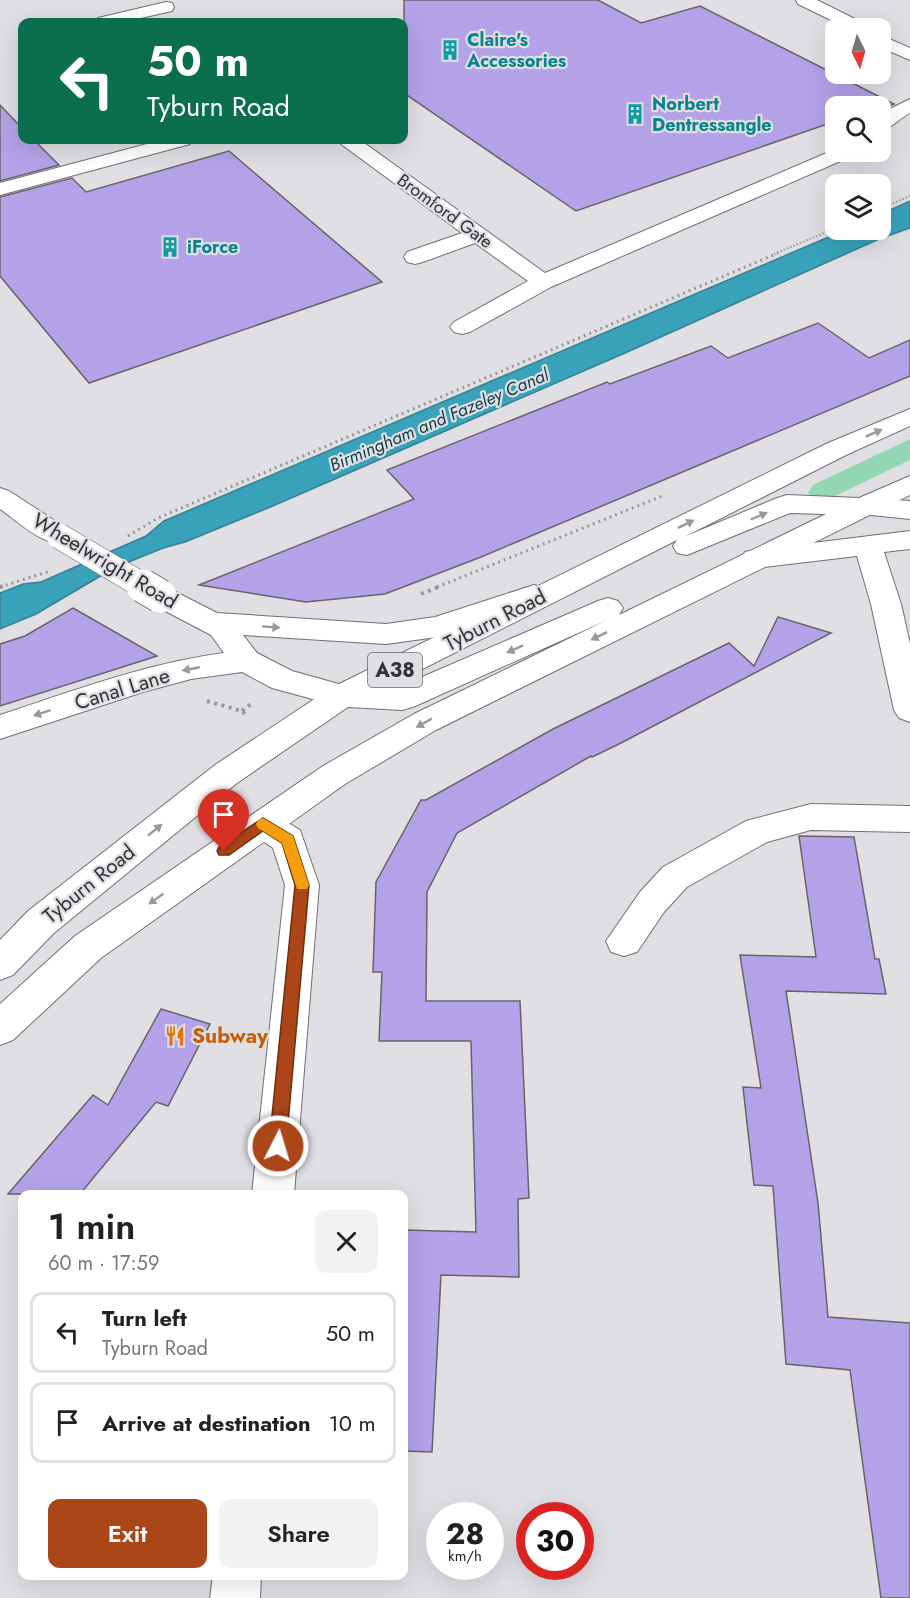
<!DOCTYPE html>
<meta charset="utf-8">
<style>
body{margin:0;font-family:Jost,sans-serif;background:#f2f2f2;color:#222;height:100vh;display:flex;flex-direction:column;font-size:22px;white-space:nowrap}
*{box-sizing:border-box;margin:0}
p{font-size:20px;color:#767676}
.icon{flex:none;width:33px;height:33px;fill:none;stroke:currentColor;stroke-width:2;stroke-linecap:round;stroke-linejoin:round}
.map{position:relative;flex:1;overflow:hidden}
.side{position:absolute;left:18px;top:1190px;width:390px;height:390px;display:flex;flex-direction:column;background:#fff;border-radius:12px;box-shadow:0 6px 24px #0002}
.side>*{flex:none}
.banner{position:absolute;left:18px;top:18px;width:390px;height:126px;border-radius:12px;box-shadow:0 6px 24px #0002;background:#0b6e4f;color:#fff;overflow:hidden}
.needle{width:39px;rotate:175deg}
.fabs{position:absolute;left:825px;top:18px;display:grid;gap:12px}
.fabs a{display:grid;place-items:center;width:66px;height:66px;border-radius:12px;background:#fff;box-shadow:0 6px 24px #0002;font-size:30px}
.speed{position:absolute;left:426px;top:1502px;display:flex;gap:12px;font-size:30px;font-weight:700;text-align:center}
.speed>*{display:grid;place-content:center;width:78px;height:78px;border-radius:50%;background:#fff;box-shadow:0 6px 24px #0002;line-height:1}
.speed small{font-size:15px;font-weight:400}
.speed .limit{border:9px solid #d22;background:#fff;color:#111}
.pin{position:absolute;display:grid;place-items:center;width:51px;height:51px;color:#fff;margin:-62px -26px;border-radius:50% 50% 50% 0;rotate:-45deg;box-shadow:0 0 6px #0007}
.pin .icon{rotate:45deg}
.me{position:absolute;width:66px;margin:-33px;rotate:5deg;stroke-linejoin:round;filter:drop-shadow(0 0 4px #0008)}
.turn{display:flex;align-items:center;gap:21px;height:126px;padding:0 30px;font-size:27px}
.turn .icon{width:78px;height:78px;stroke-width:2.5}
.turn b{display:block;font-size:42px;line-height:51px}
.round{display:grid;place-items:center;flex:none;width:63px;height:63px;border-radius:12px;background:#f2f2f2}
.summary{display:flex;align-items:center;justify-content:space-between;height:102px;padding:0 30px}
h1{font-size:36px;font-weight:600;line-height:45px}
.primary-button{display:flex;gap:12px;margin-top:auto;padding:12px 30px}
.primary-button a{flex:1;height:69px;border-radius:12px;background:#ab4618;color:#fff;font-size:24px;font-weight:600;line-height:69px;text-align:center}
.primary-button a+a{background:#f2f2f2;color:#222}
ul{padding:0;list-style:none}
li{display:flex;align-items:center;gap:18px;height:81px;margin:0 12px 9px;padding:0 18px;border:3px solid #e0e0e0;border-radius:12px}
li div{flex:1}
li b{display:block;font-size:22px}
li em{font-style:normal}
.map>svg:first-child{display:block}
.green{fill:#93d6b4}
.water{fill:#37a2b9;stroke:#368191;stroke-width:1.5}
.building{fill:#b3a2e8;stroke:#656569;stroke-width:1.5}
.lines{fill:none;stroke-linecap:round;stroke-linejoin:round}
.minor-casing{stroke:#706f74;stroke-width:2}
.highway-casing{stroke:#706f74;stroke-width:2}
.path-far2{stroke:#97979a;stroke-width:2;stroke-dasharray:1.5 2;stroke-linecap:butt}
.path-far1{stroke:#97979a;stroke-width:3;stroke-dasharray:2 4;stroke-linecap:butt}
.path{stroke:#97979a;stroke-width:4;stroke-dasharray:3 4.5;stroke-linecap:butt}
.minor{fill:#fff;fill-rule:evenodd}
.highway{fill:#fff;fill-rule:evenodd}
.minor-bridge-far1-casing{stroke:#706f74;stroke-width:26;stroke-linecap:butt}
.minor-bridge-casing{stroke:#706f74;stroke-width:35;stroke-linecap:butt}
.minor-bridge-far1{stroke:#fff;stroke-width:25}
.minor-bridge{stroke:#fff;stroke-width:33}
.oneway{fill:#99999a}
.route{fill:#ab4618;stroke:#6f2e10;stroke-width:1.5}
.slow{fill:#f59e0b}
.labels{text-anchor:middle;stroke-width:4.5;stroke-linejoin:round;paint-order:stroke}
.far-culture-label{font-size:18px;font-weight:bold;fill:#0d838f;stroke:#dfdee3;text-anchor:start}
.far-street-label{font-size:18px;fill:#333335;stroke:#dfdee3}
.far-water-label{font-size:18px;font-style:italic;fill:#0f3f48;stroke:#dfdee3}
.shield{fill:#dfdee3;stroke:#676669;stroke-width:1.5}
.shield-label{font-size:20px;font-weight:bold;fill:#333335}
.street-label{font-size:21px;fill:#333335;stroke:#dfdee3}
.food-label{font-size:21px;font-weight:bold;fill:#c56008;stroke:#dfdee3;text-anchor:start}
</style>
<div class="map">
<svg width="910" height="1598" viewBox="0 0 910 1598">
<rect width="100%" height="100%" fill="#dfdee3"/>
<!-- green -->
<path class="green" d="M910 439V460L835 496 817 498 808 493 813 485Z"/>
<!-- water -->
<path class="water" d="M910 201V228L879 239 625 353 268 508 185 542 163 548 114 568 36 614 0 629V593L23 584 41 582 146 536 164 521 845 230H880L881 214Z"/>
<!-- building -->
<path class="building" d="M404 0H598L641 23 700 6 894 104 890 106H836V121L576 211 404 93Z
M0 105 22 128V140H34L59 165 0 181Z
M229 151 382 282 89 383 0 276V197L72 178 86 192Z
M818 323 869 358 910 340V376L481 557 385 594 306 602 199 585 414 499 387 470 607 382 610 384 711 346 728 358Z
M73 608 157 656 0 706V644L25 636Z
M778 617 831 633 619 744 592 757 591 756 457 833 427 892 426 1001H520L529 1198 518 1199 519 1277 441 1275 432 1452 404 1451V1230L476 1232 471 1041H379L382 972H373L376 882 421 800H426L553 729 729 643 754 666Z
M799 836 854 837 875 959H879L886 994 786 991 818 1203 828 1317 910 1323V1598H881L850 1370 786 1364 773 1186 754 1185 743 1087 761 1088 740 955 816 957Z
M161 1009 210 1024 168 1106 156 1102 80 1194H8L93 1095 108 1105Z"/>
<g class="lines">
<!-- minor casing -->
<g class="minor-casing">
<path id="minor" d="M796 0H817L865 24 868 28H847L798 4Z
M166 2 172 3 174 7 172 11 123 22H95L98 18Z
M880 35 910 48V60L880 47Z
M910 99V113C900 118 890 129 880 132V114Z
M162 140H193L190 144 0 195V183Z
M339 140H360L545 273 836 149V152H855L852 156 551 287 470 332 462 334 454 332 450 327 454 322 528 281 475 243 423 262 415 264 407 262 404 257 407 252 462 233 341 144Z
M0 488 9 491 69 530 73 536 69 542C45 549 19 522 0 509Z
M862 498 910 501V519L852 513 848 507 852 501Z
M910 531V549L884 552 901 604 910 644V722L899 718 894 710 871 604 857 556 755 568 745 566 741 559 745 552 755 550Z
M534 585 544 588 548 595 544 602 437 637 386 644 243 635 257 653 292 671 353 688 357 696 353 704 342 707 272 688 242 672 191 679 143 692 0 739V715C73 691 147 663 224 653L211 635 150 603 146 596 150 589 160 586 170 589 217 613 386 624 435 617Z
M811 804 910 806V832L811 830 767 842 687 887 664 912 637 952 624 956 611 952 606 941 640 892 663 867 746 821Z
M263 811 275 815 300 830 319 885 294 1194H252L285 885 273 848 251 833 246 824 251 815Z
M213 1575H261L260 1598H210Z"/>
</g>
<!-- highway casing -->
<g class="highway-casing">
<path id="highway" d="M910 409V426L846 455 684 537 777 498 787 495 859 498 910 476V495L436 730 345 784 101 958 13 1040 0 1045V1004L75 936 323 766 414 714 607 620 413 707 402 710 348 707 237 783 54 933 13 975 0 980V940L28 911 215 765 331 688 828 443ZM790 513 826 514 619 615 623 608 618 601 608 598 598 601 399 687H387L677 540 673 546 677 553 687 555Z"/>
</g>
<!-- path-far2 -->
<path class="path-far2" d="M880 209 910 196
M774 254 836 228"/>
<!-- path-far1 -->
<path class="path-far1" d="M128 536 158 518 778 253
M0 587 50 571
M437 587 665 495"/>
<!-- path -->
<path class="path" d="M0 587 3 586
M421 594 441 586
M207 701 242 711 247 716
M242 711 254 702"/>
<!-- minor -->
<use href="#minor" class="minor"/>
<!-- highway -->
<use href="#highway" class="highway"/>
<!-- minor-bridge-far1 casing -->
<g class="minor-bridge-far1-casing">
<path id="minor-bridge-far1" d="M59 536 145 587"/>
</g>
<!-- minor-bridge casing -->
<g class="minor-bridge-casing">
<path id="minor-bridge" d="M143 586 160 596"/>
</g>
<!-- minor-bridge-far1 -->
<use href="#minor-bridge-far1" class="minor-bridge-far1"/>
<!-- minor-bridge -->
<use href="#minor-bridge" class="minor-bridge"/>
</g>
<!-- one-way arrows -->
<defs><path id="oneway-solid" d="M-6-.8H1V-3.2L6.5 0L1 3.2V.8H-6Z" transform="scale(1.5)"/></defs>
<g class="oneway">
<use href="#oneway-solid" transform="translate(874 433) rotate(-24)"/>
<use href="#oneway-solid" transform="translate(759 516) rotate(-23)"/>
<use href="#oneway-solid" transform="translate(686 524) rotate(-26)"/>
<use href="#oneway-solid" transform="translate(271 627) rotate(4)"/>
<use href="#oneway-solid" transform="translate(599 636) rotate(154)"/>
<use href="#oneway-solid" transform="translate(515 649) rotate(156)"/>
<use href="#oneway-solid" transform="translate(191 669) rotate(169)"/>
<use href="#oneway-solid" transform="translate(42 713) rotate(162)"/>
<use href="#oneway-solid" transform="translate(424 723) rotate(151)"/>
<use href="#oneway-solid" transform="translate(155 830) rotate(-39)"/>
<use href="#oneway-solid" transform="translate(156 899) rotate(145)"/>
</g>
<!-- route -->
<path class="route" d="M263 818 293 836 309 885 286 1146 283 1152 278 1154 272 1152 269 1146 295 885 282 843 263 831 229 855H219L217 851 219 847Z"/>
<!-- slow -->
<path class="slow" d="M263 818 293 836 309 885 307 889H297L282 843 258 828 256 824 258 820Z"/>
<!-- icons -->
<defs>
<g id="building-bare" transform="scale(1.62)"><path d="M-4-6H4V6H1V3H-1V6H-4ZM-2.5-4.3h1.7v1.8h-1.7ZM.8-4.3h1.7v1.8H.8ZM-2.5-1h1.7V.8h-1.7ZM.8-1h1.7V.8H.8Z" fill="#0f9aa8" stroke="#dfdee3" stroke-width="2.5" paint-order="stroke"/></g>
<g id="restaurant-bare" transform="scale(1.62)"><path d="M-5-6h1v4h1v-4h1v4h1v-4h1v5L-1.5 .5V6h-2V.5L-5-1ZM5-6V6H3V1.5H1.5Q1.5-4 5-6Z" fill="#e8710a" stroke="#dfdee3" stroke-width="2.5" paint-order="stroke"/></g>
</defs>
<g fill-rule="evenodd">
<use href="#building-bare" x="450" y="50"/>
<use href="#building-bare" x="635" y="114"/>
<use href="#building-bare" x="170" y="247"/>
<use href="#restaurant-bare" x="175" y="1036"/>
</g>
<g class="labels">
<!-- far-culture labels -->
<g class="far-culture-label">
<text x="467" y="46">Claire's<tspan x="467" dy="21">Accessories</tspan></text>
<text x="652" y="110">Norbert<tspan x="652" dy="21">Dentressangle</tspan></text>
<text x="187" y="253">iForce</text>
</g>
<!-- far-street labels -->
<g class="far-street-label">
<text transform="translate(445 211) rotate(36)" y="6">Bromford Gate</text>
</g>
<!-- far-water labels -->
<g class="far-water-label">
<text transform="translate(439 420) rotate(-23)" y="6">Birmingham and Fazeley Canal</text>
</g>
<!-- shield labels -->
<rect class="shield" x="368" y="653" width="54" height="34" rx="4.5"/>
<g class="shield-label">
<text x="395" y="677">A38</text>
</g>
<!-- street labels -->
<g class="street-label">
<text transform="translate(105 561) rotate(31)" y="7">Wheelwright Road</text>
<text transform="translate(495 620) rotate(-27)" y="7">Tyburn Road</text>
<text transform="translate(122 689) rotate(-17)" y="7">Canal Lane</text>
<text transform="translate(89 884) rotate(-39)" y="7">Tyburn Road</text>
</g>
<!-- food labels -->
<g class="food-label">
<text x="192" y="1043">Subway</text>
</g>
</g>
</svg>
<div class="fabs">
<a><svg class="needle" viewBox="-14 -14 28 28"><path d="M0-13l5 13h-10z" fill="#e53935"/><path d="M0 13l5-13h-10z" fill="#767676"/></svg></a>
<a><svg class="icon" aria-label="search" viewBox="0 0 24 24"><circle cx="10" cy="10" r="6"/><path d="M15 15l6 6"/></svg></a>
<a><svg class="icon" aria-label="layers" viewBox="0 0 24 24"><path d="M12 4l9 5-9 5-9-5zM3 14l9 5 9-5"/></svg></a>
</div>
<div class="speed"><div>28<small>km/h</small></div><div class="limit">30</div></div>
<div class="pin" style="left:224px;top:851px;background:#d93025"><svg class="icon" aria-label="arrive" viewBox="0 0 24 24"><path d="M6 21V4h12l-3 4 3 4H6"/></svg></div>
<svg class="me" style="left:278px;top:1146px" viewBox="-20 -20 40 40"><circle r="17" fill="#ab4618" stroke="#fff" stroke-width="3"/><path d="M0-11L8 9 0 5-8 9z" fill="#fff"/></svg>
<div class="banner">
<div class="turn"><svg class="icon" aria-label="left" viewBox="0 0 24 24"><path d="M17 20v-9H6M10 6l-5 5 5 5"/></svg><div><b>50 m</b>Tyburn Road</div></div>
</div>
<section class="side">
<div class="summary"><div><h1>1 min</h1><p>60 m · 17:59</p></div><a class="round"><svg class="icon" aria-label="close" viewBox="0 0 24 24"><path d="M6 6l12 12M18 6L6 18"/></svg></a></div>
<ul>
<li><svg class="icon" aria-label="left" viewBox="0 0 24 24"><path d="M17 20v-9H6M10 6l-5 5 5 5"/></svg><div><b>Turn left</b><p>Tyburn Road</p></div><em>50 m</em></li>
<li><svg class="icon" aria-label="arrive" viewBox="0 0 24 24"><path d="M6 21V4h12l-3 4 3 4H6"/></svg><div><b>Arrive at destination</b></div><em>10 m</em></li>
</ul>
<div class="primary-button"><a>Exit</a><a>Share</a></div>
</section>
</div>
